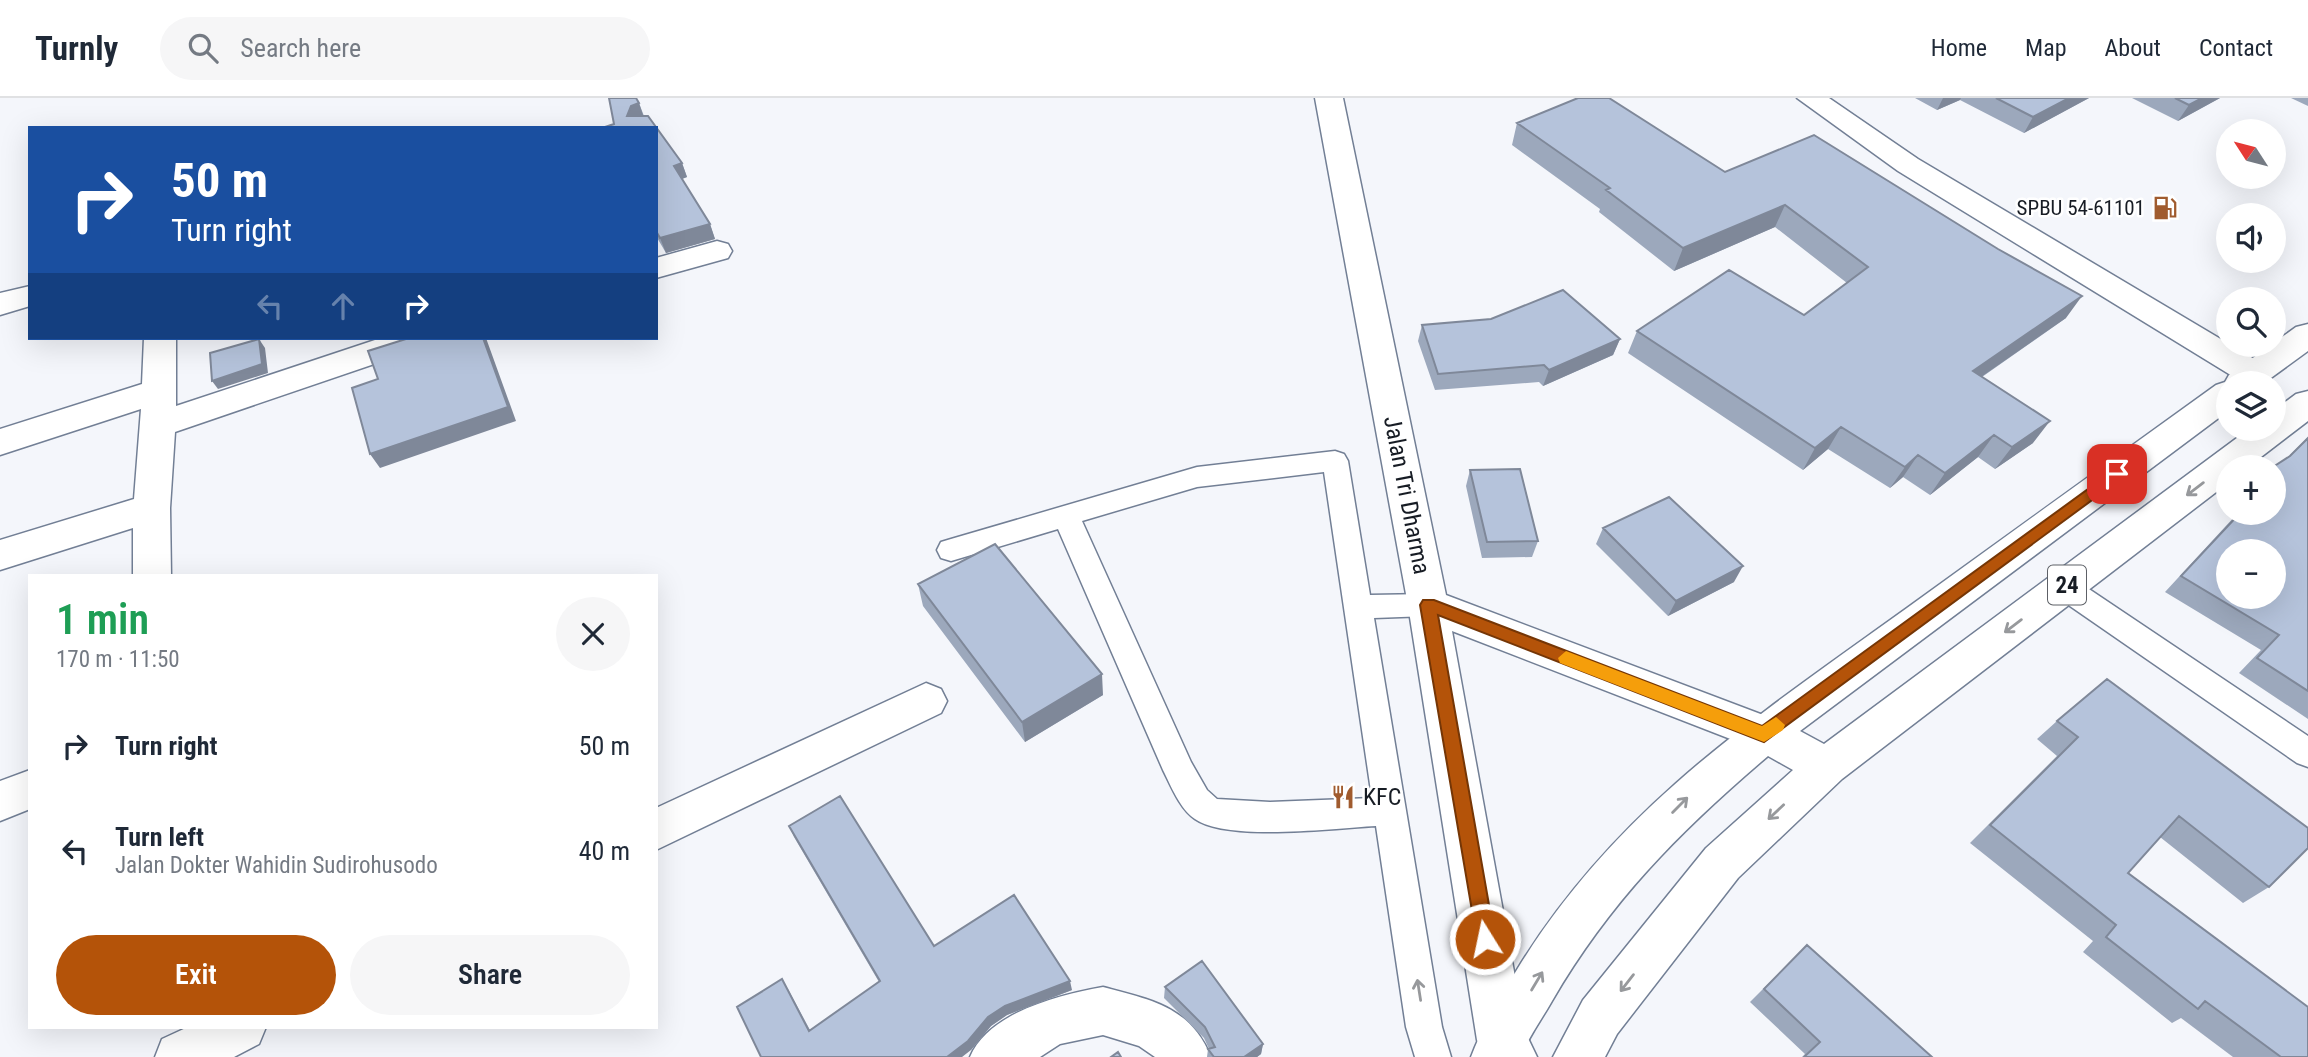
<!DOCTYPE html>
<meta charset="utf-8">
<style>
body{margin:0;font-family:"Roboto Condensed",sans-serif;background:#f6f6f7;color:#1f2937;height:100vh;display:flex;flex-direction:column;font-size:26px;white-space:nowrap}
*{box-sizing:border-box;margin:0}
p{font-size:23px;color:#747a83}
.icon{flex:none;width:38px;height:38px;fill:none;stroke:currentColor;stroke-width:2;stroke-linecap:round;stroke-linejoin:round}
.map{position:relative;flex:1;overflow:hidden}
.sheet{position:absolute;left:28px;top:476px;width:630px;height:455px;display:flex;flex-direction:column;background:#fff;border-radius:0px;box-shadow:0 7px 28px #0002}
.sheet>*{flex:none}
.top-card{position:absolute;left:28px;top:28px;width:630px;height:214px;border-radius:0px;box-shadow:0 7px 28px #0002;background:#1a4fa0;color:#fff;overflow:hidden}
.needle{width:46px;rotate:306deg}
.tools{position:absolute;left:2216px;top:21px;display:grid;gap:14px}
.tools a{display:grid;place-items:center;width:70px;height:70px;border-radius:50%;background:#fff;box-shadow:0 7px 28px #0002;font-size:35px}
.pin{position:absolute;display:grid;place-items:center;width:60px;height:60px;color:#fff;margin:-30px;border-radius:14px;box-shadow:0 4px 10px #0006}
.me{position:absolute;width:77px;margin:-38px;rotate:350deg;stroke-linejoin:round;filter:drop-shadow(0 0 5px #0008)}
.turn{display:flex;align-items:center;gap:24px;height:147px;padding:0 28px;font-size:32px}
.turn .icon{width:91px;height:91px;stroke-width:2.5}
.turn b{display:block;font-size:49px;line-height:60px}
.lanes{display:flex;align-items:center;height:66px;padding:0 28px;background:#0003;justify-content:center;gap:35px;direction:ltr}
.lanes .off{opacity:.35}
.round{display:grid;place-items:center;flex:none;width:74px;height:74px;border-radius:37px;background:#f6f6f7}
.head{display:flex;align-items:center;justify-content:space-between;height:119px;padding:0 28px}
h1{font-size:42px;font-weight:600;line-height:52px;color:#1e9e55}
.cta{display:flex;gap:14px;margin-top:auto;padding:14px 28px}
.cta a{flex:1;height:80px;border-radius:42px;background:#b45309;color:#fff;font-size:28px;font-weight:600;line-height:80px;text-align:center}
.cta a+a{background:#f6f6f7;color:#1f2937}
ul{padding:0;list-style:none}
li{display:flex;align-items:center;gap:21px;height:105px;padding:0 28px}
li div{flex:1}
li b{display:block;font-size:26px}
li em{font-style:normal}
header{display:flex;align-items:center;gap:42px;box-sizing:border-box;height:98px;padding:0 35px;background:#fff;border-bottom:2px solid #e0e1e3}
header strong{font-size:33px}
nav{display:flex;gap:38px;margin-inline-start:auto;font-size:24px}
.search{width:490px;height:63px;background:#f6f6f7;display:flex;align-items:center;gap:18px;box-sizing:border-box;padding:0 24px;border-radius:38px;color:#747a83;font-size:26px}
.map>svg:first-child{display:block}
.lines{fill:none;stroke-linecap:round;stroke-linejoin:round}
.lane-casing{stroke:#727f95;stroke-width:3}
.street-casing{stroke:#727f95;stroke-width:3}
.secondary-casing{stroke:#727f95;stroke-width:3}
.highway-casing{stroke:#727f95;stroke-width:3}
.lane{fill:#fff;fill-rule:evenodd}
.street{fill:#fff;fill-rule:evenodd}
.secondary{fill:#fff;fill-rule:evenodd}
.highway{fill:#fff;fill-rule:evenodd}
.wall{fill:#9ca8bc}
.shaded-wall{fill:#7f8899}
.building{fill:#b5c3db;stroke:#7f8899;stroke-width:2;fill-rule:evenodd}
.oneway{stroke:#97999c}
.route{fill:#b45309;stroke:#753606;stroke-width:2}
.slow{fill:#f59e0b}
.labels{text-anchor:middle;stroke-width:5;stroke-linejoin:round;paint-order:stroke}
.far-poi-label{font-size:21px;fill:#171c24;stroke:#fff;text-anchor:end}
.shield{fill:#fff;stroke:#5d6066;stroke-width:2}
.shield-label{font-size:23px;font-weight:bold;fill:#171c24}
.street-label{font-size:24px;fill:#171c24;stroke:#fff}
.poi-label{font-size:24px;fill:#171c24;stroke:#fff;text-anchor:start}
</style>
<header>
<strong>Turnly</strong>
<div class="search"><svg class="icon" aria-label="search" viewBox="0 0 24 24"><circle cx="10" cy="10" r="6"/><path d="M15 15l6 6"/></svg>Search here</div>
<nav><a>Home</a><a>Map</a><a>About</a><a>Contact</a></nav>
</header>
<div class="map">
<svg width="2308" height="959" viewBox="0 0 2308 959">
<rect width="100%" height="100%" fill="#f4f6fb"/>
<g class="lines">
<!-- lane casing -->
<g class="lane-casing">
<path id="lane" d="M1335 353 1344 356 1348 363 1370 497 1428 496 1438 499 1442 507 1438 515 1428 518 1374 520 1442 929 1451 959H1415L1406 929 1376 728C1335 730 1228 744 1195 721 1180 711 1171 688 1163 672L1058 431 951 463 941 460 937 452 941 444 951 441 1197 369ZM1324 374 1372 700 1270 704 1217 701 1207 692 1191 664 1082 423 1197 389Z
M2064 478 2074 481 2308 638V669L2297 665 2054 497 2050 489 2054 481Z"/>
</g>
<!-- street casing -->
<g class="street-casing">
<path id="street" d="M1797 0H1829L1918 61 2266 268 2271 276 2262 285 2242 284 1898 73Z
M717 143 728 146 732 153 728 160 656 180V160Z
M30 188V208L0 217V195Z
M144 240H176V308L381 240H431L427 248 175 334 170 410 171 478H133V430L0 472V442L134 401 141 311 0 357V331L142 286Z
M926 585 941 591 947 603 941 615 656 752V710Z
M30 672V711L0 723V683Z
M1103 889C1151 902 1190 908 1211 959H1155L1139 948 1103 937 1060 946 1040 959H970C989 914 1059 897 1103 889Z
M188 929H266L259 946 234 959H155L162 941Z"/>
</g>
<!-- secondary casing -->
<g class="secondary-casing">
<path id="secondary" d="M1315 0H1343L1446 497 1779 623 1785 636 1779 649 1764 654 1452 533 1525 934 1537 959H1484L1477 942 1408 507Z"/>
</g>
<!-- highway casing -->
<g class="highway-casing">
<path id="highway" d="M2308 226V253L2264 285H2228V313L1800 633 1824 646 2249 331H2273V313L2296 296 2308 293V323L2248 369H2228V385L1842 681 1738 780 1617 936 1605 959H1553L1583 902 1706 750 1793 672 1768 658C1681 732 1610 803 1552 903 1542 921 1528 939 1521 959H1471C1483 927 1500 899 1518 870 1617 709 1757 618 1907 510 2010 435 2113 361 2216 287L2225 284 2229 277 2296 229Z"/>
</g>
<!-- lane -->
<use href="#lane" class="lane"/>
<!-- street -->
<use href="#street" class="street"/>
<!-- secondary -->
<use href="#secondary" class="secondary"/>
<!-- highway -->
<use href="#highway" class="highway"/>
</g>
<!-- wall -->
<path class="wall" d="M609 0H636L639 5 644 18H648L682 65 687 79 682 81 710 126 715 141 666 155 656 138V30H602L614 26Z
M1915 0H2089L2024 35 1960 2 1937 12Z
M2132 0H2220L2178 23Z
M2291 0H2308V8Z
M1517 25 1725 74 2066 220 1982 279 2033 345 1995 371 1978 359 1930 397 1903 379 1890 390 1828 351 1803 372 1628 255 1637 233 1804 217 1847 185 1775 129 1674 173 1599 114 1600 111 1512 47Z
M1422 227 1620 241 1613 257 1543 288 1539 284 1435 292 1418 243Z
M2308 339V621L2239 575 2261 552 2165 494 2236 417 2232 415H2273L2289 358Z
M1470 372 1538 443 1532 459 1482 460 1466 388Z
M2228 402V412L2222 408Z
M1603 430 1734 484 1668 518 1596 446Z
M918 486 1103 597 1025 644 923 508Z
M2057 623 2269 789 2243 805 2160 739 2128 775 2308 959H2233L2181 920 2172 925 2083 854 2093 843 1970 745 2057 658 2037 641Z
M789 728 934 848 1072 892 1007 917 991 928 971 952 761 959 788 891 810 932 879 884 794 739Z
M1807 847 1932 959H1802L1805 956 1750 904Z
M1165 889 1263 946 1261 956 1257 959H1207L1208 951H1209L1204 940 1164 900Z"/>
<!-- shaded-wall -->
<path class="shaded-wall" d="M1943 0H1961L1960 2 1937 12Z
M2069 0H2089L2024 35 2033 19Z
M2202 0H2220L2178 23 2189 7Z
M639 5 644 20 627 18 631 8Z
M682 65 687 79 679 82 674 68Z
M1785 107 1775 129 1674 173 1683 150Z
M710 126 715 141 666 155 660 140Z
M2082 198 2066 220 1958 295 1973 273Z
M483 240H486L516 323 380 370 370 356Z
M259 241 265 250 268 275 218 291 212 283Z
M1620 241 1613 257 1543 288 1549 272Z
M2050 323 2033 345 1995 371 2012 349Z
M1841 329 1828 351 1803 372 1815 350Z
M1994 337 1978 359 1930 397 1945 375Z
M1918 357 1903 379 1890 390 1905 369Z
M1743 468 1734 484 1668 518 1676 503Z
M1102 576 1103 597 1025 644 1022 624Z
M1070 883 1072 892 1007 917 991 928 971 952 962 959H947L988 919 1005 908Z
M1263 946 1261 956 1257 959H1244Z"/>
<!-- building -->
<path class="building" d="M609 0H636L639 5 631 8 627 18H648L682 65 674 68 710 126 660 140 656 133V30H602L614 26Z
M1578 0H1609L1725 74 1814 37 1998 151 2082 198 1973 273 2050 323 2012 349 1994 337 1945 375 1918 357 1905 369 1841 329 1815 350 1637 233 1729 172 1804 217 1868 169 1785 107 1683 150 1606 92 1610 90 1517 25Z
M1996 0H2069L2033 19Z
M2175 0H2202L2189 7Z
M1563 192 1620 241 1549 272 1544 267 1438 276 1422 227 1491 221Z
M409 240H483L508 309 370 356 352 290 378 281 368 253Z
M259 241 262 266 212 283 210 255Z
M2308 340V593L2257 560 2279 537 2181 478 2240 415H2273V369L2290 358ZM2228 453H2273V499H2228Z
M1520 371 1538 443 1487 444 1470 372Z
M1669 399 1743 468 1676 503 1603 430Z
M995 446 1102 576 1022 624 918 486Z
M2107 581 2308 730V750L2269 789 2179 718 2128 775 2308 909V959H2281L2205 903 2198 911 2106 839 2116 827 1990 727 2078 639 2057 623Z
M840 698 934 848 1014 797 1070 883 1005 908 988 919 968 943 947 959H761L737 909 782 881 809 933 880 883 789 728Z
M1807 847 1932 959H1804L1820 944 1764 891Z
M1202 863 1263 946 1244 959H1214L1208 951 1215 949 1205 929 1165 889Z
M1118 954 1121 959H1111Z"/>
<!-- one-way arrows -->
<defs><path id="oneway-shaft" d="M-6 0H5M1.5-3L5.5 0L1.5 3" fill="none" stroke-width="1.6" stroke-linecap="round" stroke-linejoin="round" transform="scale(1.75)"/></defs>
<g class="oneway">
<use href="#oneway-shaft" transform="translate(2195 391) rotate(143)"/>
<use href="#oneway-shaft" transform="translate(2013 528) rotate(143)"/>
<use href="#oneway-shaft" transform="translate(1680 707) rotate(-45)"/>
<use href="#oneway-shaft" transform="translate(1776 714) rotate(137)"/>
<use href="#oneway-shaft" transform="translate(1537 883) rotate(-59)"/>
<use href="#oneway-shaft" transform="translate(1627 885) rotate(128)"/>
<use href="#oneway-shaft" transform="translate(1419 892) rotate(-99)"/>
</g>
<!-- route -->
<path class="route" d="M2117 370 2122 372V380L1764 644 1438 517 1495 841 1492 848 1485 850 1478 848 1420 507 1423 502H1434L1762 628Z"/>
<!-- slow -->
<path class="slow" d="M1566 553 1762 628 1776 619 1785 627 1783 632 1764 644 1560 565 1558 560Z"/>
<!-- icons -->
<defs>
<g id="fuel-bare" transform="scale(1.89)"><path d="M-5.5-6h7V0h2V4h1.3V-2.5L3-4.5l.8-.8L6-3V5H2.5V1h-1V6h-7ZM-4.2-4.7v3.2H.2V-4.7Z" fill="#a05b2e" stroke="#fff" stroke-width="2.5" paint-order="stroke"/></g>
<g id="restaurant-bare" transform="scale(1.89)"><path d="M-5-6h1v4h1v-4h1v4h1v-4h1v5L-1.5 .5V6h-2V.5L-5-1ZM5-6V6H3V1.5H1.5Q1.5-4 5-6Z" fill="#a05b2e" stroke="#fff" stroke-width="2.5" paint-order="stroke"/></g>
</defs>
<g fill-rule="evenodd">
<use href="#fuel-bare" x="2165" y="110"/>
<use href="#restaurant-bare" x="1343" y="699"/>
</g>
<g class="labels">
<!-- far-poi labels -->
<g class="far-poi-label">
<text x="2145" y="117">SPBU 54-61101</text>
</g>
<!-- shield labels -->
<rect class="shield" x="2048" y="467.5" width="38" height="39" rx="5"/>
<g class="shield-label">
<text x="2067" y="495">24</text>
</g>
<!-- street labels -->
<g class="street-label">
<text transform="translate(1407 397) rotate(79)" y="8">Jalan Tri Dharma</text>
</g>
<!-- poi labels -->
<g class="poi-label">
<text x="1363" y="707">KFC</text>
</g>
</g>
</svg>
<div class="tools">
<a><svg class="needle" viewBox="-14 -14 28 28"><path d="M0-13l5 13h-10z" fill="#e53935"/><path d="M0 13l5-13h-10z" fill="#747a83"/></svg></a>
<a><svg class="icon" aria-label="sound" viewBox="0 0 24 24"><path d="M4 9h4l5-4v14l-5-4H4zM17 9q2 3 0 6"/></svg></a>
<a><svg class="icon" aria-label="search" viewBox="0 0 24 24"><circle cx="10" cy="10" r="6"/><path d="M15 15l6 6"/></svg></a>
<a><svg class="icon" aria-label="layers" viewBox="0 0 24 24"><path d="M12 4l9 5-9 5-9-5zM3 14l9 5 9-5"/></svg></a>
<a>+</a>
<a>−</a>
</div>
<div class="pin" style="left:2117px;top:376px;background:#d93025"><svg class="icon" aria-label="arrive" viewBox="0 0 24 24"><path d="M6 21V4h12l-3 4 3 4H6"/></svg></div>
<svg class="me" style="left:1485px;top:841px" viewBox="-20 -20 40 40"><circle r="17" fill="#b45309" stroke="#fff" stroke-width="3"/><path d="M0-11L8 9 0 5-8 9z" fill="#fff"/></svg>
<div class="top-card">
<div class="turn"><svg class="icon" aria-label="right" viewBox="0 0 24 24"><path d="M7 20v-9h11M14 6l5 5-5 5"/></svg><div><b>50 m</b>Turn right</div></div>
<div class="lanes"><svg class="icon off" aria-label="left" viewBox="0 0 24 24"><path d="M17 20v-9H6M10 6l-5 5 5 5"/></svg><svg class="icon off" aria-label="ahead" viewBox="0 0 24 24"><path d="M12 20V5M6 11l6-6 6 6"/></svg><svg class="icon" aria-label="right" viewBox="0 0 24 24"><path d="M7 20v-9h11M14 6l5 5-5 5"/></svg></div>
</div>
<section class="sheet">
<div class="head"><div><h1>1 min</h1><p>170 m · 11:50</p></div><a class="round"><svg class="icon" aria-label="close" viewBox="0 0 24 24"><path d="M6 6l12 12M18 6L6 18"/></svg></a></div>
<ul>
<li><svg class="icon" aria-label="right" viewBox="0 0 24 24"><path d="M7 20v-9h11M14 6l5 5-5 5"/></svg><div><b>Turn right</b></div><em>50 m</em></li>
<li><svg class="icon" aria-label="left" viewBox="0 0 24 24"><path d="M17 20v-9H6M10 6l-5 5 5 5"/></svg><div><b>Turn left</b><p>Jalan Dokter Wahidin Sudirohusodo</p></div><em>40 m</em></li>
</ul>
<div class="cta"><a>Exit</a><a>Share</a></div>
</section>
</div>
